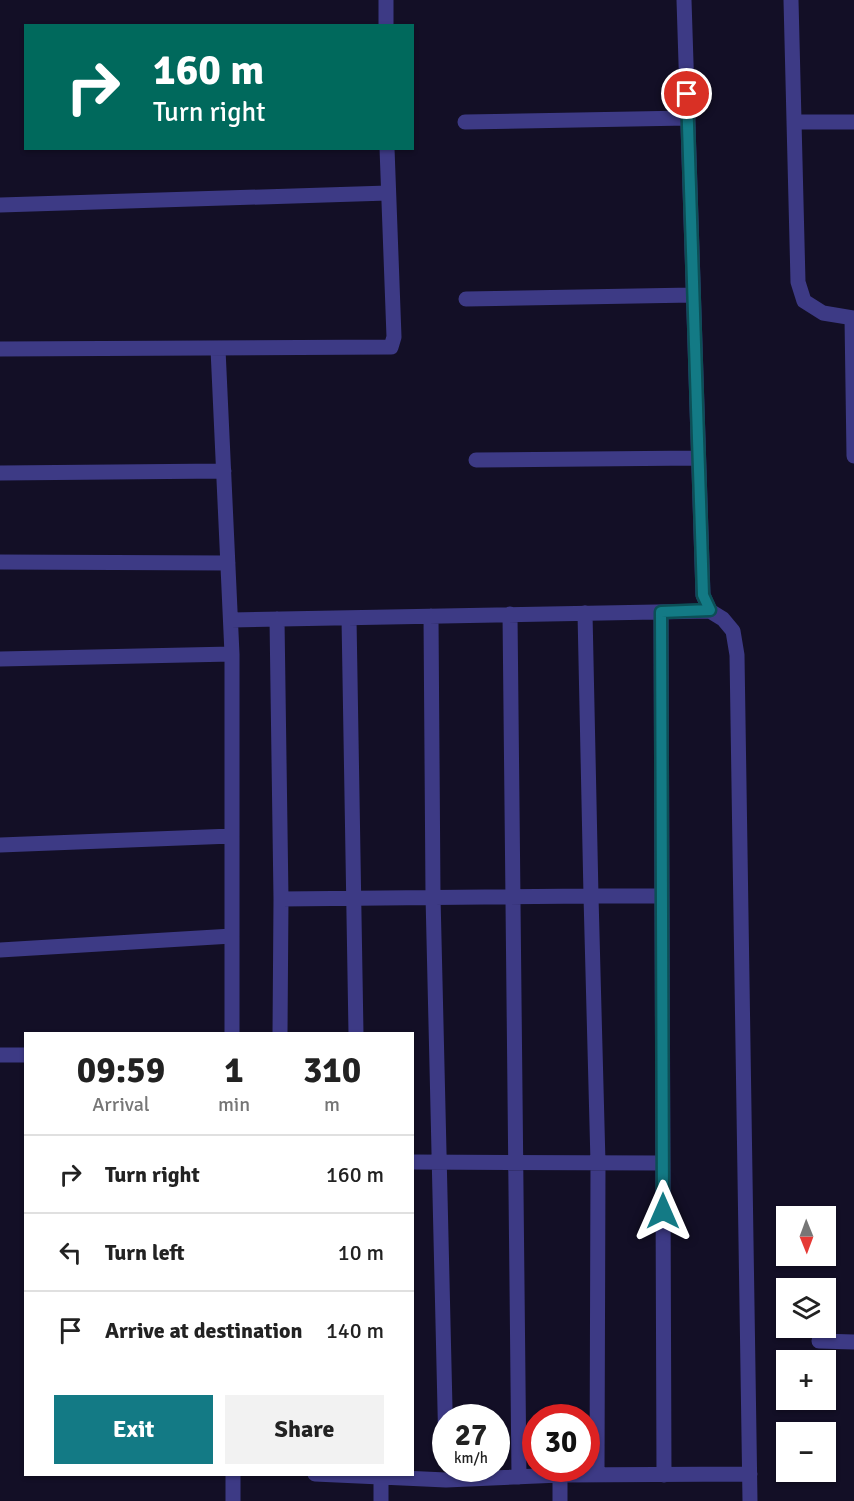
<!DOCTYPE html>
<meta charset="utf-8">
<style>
body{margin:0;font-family:Signika,sans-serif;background:#f2f2f2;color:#222;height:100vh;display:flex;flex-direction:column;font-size:22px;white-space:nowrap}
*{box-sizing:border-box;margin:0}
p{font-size:20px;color:#767676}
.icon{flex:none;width:33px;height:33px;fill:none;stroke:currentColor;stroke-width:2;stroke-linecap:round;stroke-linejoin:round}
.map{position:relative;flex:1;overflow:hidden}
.side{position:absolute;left:24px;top:1032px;width:390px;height:444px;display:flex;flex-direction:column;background:#fff;border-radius:0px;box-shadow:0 2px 4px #0004}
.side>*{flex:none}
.top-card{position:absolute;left:24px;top:24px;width:390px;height:126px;border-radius:0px;box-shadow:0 2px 4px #0004;background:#00695c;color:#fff;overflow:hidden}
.needle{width:39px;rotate:179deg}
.tools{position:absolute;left:776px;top:1206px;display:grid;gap:12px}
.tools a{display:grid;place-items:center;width:60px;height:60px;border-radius:0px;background:#fff;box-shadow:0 2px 4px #0004;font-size:30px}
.speed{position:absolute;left:432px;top:1404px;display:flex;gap:12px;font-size:30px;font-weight:700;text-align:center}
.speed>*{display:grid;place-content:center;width:78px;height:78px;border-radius:50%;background:#fff;box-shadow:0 2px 4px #0004;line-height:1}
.speed small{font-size:15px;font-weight:400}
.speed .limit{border:9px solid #d22;background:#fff;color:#111}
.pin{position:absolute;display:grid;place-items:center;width:51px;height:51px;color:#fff;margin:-26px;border:3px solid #fff;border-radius:50%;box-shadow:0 2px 6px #0007}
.me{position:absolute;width:66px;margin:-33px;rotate:0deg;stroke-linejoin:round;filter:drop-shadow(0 0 4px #0008)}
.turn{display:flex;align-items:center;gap:21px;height:126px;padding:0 30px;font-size:27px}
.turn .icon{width:78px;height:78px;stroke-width:2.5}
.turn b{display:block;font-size:42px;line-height:51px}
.eta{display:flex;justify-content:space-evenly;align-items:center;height:102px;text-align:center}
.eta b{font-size:36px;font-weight:700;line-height:42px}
.primary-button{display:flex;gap:12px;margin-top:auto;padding:12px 30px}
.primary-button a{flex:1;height:69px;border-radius:0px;background:#137a85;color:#fff;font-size:24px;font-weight:700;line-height:69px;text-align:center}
.primary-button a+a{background:#f2f2f2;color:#222}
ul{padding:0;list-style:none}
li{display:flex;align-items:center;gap:18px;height:78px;padding:0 30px;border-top:2px solid #e0e0e0}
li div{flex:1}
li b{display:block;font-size:22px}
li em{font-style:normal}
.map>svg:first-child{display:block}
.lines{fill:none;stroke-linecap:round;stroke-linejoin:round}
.minor{stroke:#3d3a85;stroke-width:15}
.route-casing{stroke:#0c4f56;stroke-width:15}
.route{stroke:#137a85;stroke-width:10}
</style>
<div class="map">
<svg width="854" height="1501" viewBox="0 0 854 1501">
<rect width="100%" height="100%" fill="#130f26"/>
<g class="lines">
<!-- minor -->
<path class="minor" d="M386 0V26
M684 0 703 595 710 611 723 619 733 631 737 655 750 1501
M791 0 798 282 804 301 823 313 854 318
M465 122 688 118
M794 122H854
M0 205 388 193
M466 299 693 295
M852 318 854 456
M0 349 391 347 394 337 387 148
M218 349 232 654V1034
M476 460 698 458
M0 473 224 471
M0 562 228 563
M661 612 664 1475
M585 613 591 896H662
M510 614 519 1477
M431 616 433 896 446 1451
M349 618 356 1034
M277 619 281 899 591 896 598 1163 597 1475
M231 620 710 611
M0 659 232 654
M0 845 232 836
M0 950 232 936
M280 1034 281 899
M0 1055H26
M412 1162 663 1163
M819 1341 854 1342
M233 1474V1501
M315 1474 446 1480 560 1475 750 1474
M560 1475V1501
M381 1478V1501"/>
</g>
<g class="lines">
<!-- route casing -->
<g class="route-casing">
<path id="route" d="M663 1211 661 612 710 610 703 595 687 94"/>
</g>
<!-- route -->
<use href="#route" class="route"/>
</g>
</svg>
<div class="tools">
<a><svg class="needle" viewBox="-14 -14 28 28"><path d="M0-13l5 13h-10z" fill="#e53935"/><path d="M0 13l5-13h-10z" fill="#767676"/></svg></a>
<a><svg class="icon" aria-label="layers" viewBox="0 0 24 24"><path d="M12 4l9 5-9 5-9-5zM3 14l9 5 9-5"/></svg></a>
<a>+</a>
<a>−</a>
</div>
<div class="speed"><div>27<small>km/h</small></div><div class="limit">30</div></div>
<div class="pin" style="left:687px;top:94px;background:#d93025"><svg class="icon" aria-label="arrive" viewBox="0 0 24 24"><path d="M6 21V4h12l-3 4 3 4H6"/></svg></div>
<svg class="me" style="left:663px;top:1211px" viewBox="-20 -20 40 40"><path d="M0-17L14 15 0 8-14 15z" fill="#137a85" stroke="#fff" stroke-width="4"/></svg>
<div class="top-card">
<div class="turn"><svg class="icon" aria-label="right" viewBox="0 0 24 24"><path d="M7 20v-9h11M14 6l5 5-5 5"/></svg><div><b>160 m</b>Turn right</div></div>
</div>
<section class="side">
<div class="eta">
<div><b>09:59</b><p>Arrival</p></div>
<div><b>1</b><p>min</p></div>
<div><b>310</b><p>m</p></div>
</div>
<ul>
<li><svg class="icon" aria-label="right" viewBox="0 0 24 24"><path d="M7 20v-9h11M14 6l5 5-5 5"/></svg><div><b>Turn right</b></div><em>160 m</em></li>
<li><svg class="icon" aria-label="left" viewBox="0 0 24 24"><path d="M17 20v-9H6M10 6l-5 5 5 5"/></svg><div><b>Turn left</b></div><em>10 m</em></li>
<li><svg class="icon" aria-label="arrive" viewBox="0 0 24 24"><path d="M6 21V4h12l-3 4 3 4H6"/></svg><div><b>Arrive at destination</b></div><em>140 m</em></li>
</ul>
<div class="primary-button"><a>Exit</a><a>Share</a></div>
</section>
</div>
